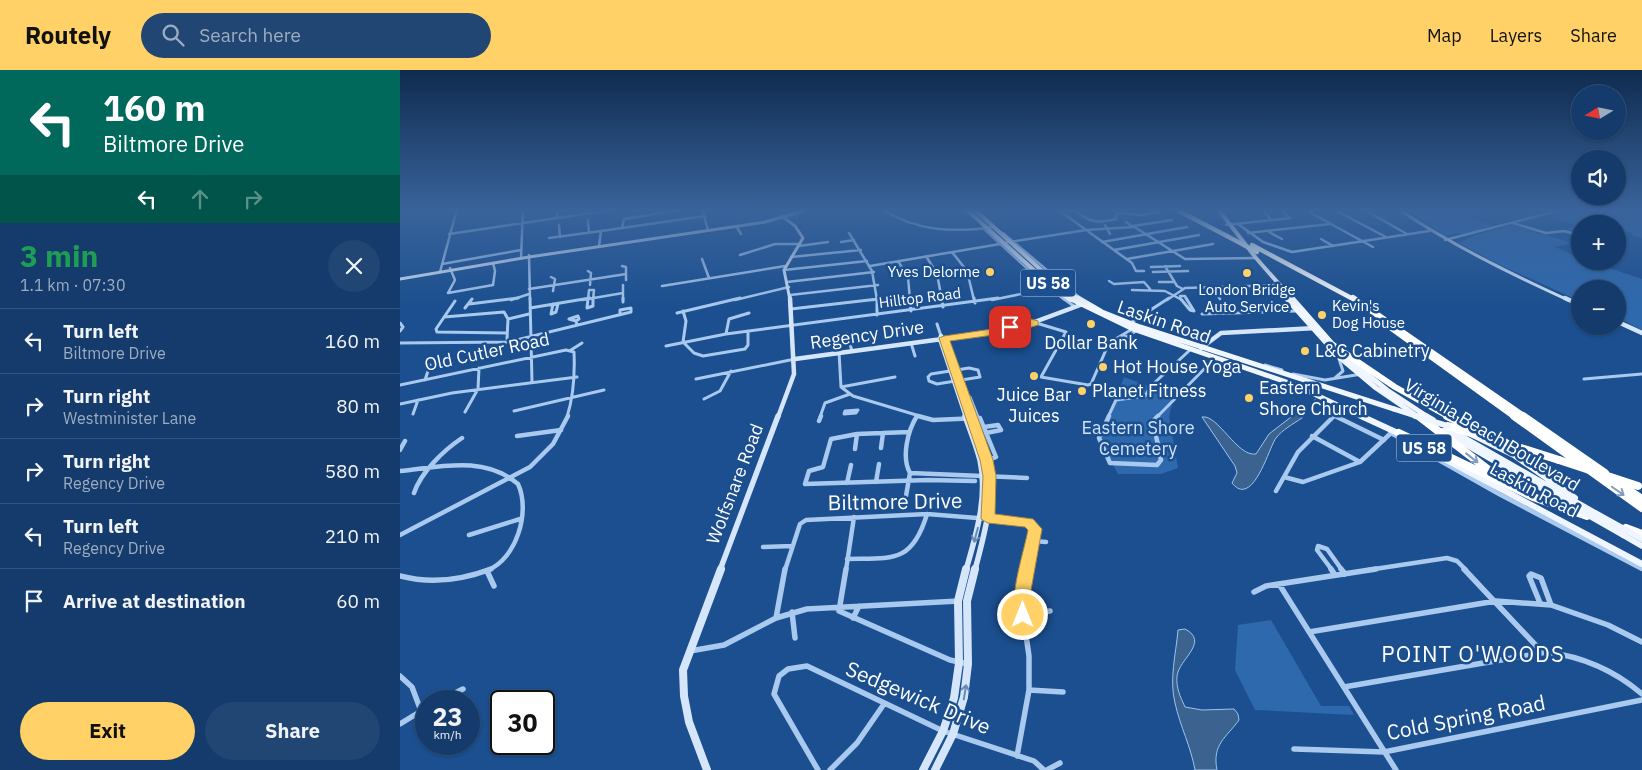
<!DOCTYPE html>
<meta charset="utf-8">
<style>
body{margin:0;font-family:"IBM Plex Sans",sans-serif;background:#214673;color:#f1f3f6;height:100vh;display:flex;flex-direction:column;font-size:19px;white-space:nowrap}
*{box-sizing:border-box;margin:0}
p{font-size:16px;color:#9dadc1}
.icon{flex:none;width:28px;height:28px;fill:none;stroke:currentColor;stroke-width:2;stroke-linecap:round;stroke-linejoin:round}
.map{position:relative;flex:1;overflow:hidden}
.details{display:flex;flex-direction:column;background:#143b6b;width:400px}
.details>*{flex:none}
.guide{background:#00695c;color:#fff;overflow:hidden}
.needle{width:32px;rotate:260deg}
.fabs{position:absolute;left:1171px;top:15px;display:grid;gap:10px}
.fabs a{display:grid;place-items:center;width:55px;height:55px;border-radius:50%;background:#143b6b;box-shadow:0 1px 4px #0004,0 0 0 1px #33557e;font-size:25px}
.speed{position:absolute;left:15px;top:620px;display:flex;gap:10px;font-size:25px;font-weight:700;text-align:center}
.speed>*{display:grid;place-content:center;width:65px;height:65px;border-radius:50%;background:#143b6b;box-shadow:0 1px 4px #0004,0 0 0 1px #33557e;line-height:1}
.speed small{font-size:12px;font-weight:400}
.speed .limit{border:2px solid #111;border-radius:8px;background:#fff;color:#111}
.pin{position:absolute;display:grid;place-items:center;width:42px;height:42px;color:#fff;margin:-21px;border-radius:10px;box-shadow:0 2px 8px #0006}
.me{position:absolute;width:55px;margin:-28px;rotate:0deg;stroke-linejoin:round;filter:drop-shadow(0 0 4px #0008)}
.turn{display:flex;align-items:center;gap:18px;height:105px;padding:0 20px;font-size:22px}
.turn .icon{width:65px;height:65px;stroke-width:2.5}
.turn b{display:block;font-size:35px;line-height:42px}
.lanes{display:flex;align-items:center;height:48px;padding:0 20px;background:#0003;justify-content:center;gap:25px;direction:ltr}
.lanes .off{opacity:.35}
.round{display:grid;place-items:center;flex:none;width:52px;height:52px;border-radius:26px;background:#214673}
.head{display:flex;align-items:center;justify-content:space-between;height:85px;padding:0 20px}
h1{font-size:30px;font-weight:700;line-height:38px;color:#1e9e55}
.action{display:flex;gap:10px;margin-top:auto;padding:10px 20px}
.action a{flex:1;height:58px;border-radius:30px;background:#ffd166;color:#111;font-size:20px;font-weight:700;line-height:58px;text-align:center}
.action a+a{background:#214673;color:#f1f3f6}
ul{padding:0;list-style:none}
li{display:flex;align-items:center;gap:15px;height:65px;padding:0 20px;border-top:1px solid #33557e}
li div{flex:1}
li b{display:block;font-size:19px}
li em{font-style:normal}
header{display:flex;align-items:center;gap:30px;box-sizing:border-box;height:70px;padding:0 25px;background:#ffd166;color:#111}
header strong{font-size:24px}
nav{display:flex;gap:28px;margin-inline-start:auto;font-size:18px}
.search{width:350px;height:45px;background:#214673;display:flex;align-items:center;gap:12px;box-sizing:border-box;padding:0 18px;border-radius:28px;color:#9dadc1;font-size:19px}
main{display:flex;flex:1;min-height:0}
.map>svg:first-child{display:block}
.green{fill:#2e69ad}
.water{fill:#3c6290;stroke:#9cc4f0}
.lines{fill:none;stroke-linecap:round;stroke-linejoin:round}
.street-far3{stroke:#a9c9ee;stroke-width:2.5}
.street-far2{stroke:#a9c9ee;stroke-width:3}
.street-far1{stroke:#a9c9ee;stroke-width:4.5}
.street{stroke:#a9c9ee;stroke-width:5.5}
.secondary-far3{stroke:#d6e6fa;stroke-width:3}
.secondary-far2{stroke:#d6e6fa;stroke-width:4.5}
.secondary-far1{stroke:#d6e6fa;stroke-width:5.5}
.secondary{stroke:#d6e6fa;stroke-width:8}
.primary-far2{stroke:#f0f6ff;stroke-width:4}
.primary-far1{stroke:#f0f6ff;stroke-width:5}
.primary{stroke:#f0f6ff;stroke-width:6}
.highway-far2{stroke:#fff;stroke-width:4.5}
.highway-far1{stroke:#fff;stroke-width:6}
.highway{stroke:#fff;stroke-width:8}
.primary-bridge-far1{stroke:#f0f6ff;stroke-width:5}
.primary-bridge{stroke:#f0f6ff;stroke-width:6}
.highway-bridge-far1{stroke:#fff;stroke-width:4.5}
.highway-bridge{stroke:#fff;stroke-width:8}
.oneway{stroke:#829ec1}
.oneway2{stroke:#668bba}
.route{fill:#ffd166;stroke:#a68842}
.poi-dot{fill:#ffd166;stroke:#1b4f8f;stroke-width:2}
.labels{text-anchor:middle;stroke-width:5;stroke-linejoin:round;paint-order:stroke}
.far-poi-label{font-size:15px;fill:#fff;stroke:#1b4f8f;text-anchor:end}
.far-street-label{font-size:15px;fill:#fff;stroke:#1b4f8f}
.shield{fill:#1b4f8f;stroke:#bbcadd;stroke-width:1}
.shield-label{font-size:16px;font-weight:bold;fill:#fff}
.street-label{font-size:18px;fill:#fff;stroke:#1b4f8f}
.poi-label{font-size:18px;fill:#fff;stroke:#1b4f8f;text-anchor:start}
.park-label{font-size:18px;fill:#cfe3fa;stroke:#1b4f8f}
.near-street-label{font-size:21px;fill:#fff;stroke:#1b4f8f}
.near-neighbourhood-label{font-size:22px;letter-spacing:1px;fill:#fff;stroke:#1b4f8f}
</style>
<header>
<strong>Routely</strong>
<div class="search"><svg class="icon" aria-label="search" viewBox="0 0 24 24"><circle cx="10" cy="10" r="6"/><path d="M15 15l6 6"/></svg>Search here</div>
<nav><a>Map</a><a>Layers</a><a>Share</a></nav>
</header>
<main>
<section class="details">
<div class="guide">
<div class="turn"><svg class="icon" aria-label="left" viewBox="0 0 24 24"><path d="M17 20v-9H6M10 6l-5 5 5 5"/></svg><div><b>160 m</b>Biltmore Drive</div></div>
<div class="lanes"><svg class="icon" aria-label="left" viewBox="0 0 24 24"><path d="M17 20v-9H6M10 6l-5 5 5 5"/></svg><svg class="icon off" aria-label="ahead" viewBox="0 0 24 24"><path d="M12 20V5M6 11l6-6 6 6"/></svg><svg class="icon off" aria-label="right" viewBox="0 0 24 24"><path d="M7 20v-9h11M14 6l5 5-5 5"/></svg></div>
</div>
<div class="head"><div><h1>3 min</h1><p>1.1 km · 07:30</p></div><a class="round"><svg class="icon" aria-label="close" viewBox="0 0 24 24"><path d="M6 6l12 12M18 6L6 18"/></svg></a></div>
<ul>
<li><svg class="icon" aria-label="left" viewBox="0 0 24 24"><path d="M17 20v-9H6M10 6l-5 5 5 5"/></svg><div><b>Turn left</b><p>Biltmore Drive</p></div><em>160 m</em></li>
<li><svg class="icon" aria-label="right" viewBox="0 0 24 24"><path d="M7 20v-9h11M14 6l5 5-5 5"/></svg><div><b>Turn right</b><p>Westminister Lane</p></div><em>80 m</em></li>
<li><svg class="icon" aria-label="right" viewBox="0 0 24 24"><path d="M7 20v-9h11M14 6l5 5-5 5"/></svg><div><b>Turn right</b><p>Regency Drive</p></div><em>580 m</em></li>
<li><svg class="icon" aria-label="left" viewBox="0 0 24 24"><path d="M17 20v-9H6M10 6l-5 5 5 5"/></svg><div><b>Turn left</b><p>Regency Drive</p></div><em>210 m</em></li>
<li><svg class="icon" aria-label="arrive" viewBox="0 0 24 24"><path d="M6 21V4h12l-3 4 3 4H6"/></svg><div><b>Arrive at destination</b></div><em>60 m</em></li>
</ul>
<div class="action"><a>Exit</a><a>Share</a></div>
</section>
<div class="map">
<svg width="1242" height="700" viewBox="0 0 1242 700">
<rect width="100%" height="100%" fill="#1b4f8f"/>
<!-- green -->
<path class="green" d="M1006 139H1089L1066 146 1094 156 1062 165 1056 163 1046 166Z
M1166 139H1242V168L1233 166 1230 162 1218 161V154H1180V163L1166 159 1177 156 1149 146Z
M1112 155 1172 173 1155 177 1180 188V191H1188L1242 209V260L1218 248V219H1180V231L1100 195 1059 173 1075 165Z
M724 307 774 326 769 346 778 398 761 404H718L700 371Z
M871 550 921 636H949L954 645 855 640 835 600 838 555Z"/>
<!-- water -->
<path class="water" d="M895 335 902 343V348C893 354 882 360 876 368 869 377 853 439 832 413L837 403 835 396 802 347C818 344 837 387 856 384L869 364 891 347V336Z
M785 559C810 572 779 589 777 606 776 618 780 626 785 637L802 640 834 639 838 644 839 650C826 668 812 674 817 700H795C791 677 780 656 775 633 769 609 776 584 778 560Z"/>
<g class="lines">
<!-- street-far3 -->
<path class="street-far3" d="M157 139V148
M302 139 308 160
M481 139C517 161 552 163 593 157
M657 139 732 193 736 201H744
M674 139C688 152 697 154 716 149V139
M755 139 753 143 760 142V139
M862 139 871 150
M911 139V143L973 177
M933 139 986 167
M963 139 1007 164
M660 141 674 140
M716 143 742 145 753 143
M188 150 189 163
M1113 153 1146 163 1164 161 1180 165
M838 154 863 172 892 182 1029 161
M159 155 160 167
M705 155 710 164
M826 155 890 148 883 142
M336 156 341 164
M733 156 785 189 856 188
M733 156 772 150
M222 158 224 149 285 139
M584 159 644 214 665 230
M869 162 882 169
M449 163 472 201 477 230
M603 163 680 228
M848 163 930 154
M49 164 218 139
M149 168 201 161
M921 169 933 176
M1045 170 1157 141
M441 172 454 170
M702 172 787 157
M603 173 686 160 733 157 726 152
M199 176 201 161 305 146
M399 176 428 172
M714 180 799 165
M552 182 567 201 574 230
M129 185 130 230
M340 185 375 174H400
M526 186 537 204 542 230
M391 187 461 180
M121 188 123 139
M302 189 309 208
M727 189 813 174
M498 191 508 207 510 230
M42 194 121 180
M222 196 226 197V210
M470 196 600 174
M765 196 777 216 783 219
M751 197 780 196
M384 200 467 191
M188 201 191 203 190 215
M40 202 57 139
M753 202 788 201
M151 207 155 209 153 221
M709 211 714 214 744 212 750 219
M387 212 474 202
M759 212H774
M223 215V230
M262 216 385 196
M812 217 820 229
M129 219 226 204
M732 220 765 221 782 230
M48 223 93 215 95 201 93 193
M48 223 55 210 50 198
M390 225 478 215
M780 226H785L787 230
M111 230 129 224
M182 230 223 223
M188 230 189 220H194L193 230
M335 230 389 217
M473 230 478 229
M592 230 650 218
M767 230 785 218 881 215"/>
<!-- street-far2 -->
<path class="street-far2" d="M130 228 132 312
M188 228 187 238 193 236V228
M223 228V232
M510 228 511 241
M541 228 543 237
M574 228 575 233
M663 228 675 237
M780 228 790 240 794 241 786 228
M55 231 36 259 37 262 107 263
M69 234 118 228
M153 234 151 244 156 242 158 234
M65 238 72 229
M130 238 190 228
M391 239 478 229
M283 241 286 251 283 272 294 283 303 286 345 279 348 275V261
M277 243 340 228
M802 244 897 241
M477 245V228
M178 246 179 249 176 251 169 249Z
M44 247 104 242 108 249 107 269
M108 249 129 244
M176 251 177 255
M633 252 666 262 641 307 688 315 691 314 709 273 734 258
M732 252 769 228
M0 253 3 257 0 261
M537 254 541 266
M326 264 329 249 349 243
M447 264 452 281
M720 268 729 266 738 259
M0 273 108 272 231 242V238L220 240V244
M511 273 515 286
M266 276 326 264 598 228
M171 280 182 273
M439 282 441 317 453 326 523 347
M865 295 882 300
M569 298 578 300 580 307 537 314 529 311 528 307 531 304Z
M893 304 925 310 962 304
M935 308 943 301 938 286
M296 309 395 289
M1184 309 1242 304
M25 310 30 295
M0 315 166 280 174 282C175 305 174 325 167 347
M752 315 778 325
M441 317 495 307
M570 327 578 347
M304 329 320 321 331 301
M915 331 938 341
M0 334 52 323 177 307
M458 340 456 343 444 344 445 341Z
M114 341 204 320
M65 342 78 319 79 298
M13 344 18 330
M934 345 938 347
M420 347 425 333 450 324
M708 347 716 330 745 326 752 315 790 280
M757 347 815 288
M933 347 944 336"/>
<!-- street-far1 -->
<path class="street-far1" d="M517 346C508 360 501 387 510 403L627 408
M518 346 533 350 580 348 596 387 587 390
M709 346 699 368 710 393 757 395 761 390 753 351 758 346
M935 346 984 370
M419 351 421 346
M584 357 598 355 601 360 586 363
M509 362 457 364 431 369 423 397 409 401 405 414 528 410 575 411
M991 363 1099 424 1242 499
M117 366 161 360
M912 366 960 392
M481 378 483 363
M455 379 457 364
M0 380 5 371
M0 401C40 397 84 385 118 414 131 442 116 489 88 500
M884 407 903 412 960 392 991 363
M476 412 479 394
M447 413 451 395
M876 421 898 382 934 346
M14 423C21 402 44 380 62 368
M506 426 510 403
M0 465 130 397 153 374 168 346
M69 465 120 449
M634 471 646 472
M363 477 392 476
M447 489C492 488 512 494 527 444
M385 500 400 454 406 450 527 444 628 452 635 459 627 500
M446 500 454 447
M932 500 917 480 918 476 927 479 942 500
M968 500 1047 488 1057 491 1066 500"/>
<!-- street -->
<path class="street" d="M446 499 439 541 550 590 568 594
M931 499 935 505
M941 499 945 504
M1064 499 1142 582
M87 501 94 516
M0 506C30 514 62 510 91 499
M879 514 996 700
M854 522 866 516 976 499
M1140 533 1129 506 1131 504 1141 508 1151 535
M392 542 395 568
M623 545 650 541
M376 548 385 499
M453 548 459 536
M909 562 1096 531 1151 535 1208 555 1242 572
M290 581 324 575 376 548 407 539 559 531
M0 606 12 617 21 641
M944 617 1147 582C1184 587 1214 600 1242 624
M629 620 663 622
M39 631 63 619
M0 654 26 638
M894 679 984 682 1242 630
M617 686 629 620V586L623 545V520L627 499
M418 700 374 624 379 606 388 599 407 596 543 661 634 691 644 700
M430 700 457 673 484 634
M647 700 660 693"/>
<!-- secondary-far3 -->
<path class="secondary-far3" d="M998 139C1052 175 1109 203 1168 230
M382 146 395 156 403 168 384 200 390 230
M0 209 129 187 365 152 410 139"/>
<!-- secondary-far2 -->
<path class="secondary-far2" d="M1165 228 1180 235
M1218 252 1242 263
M541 266 540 269 566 347
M541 266 571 347
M801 278 821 263 916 258
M395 289 616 259 683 234
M378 347 394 304 390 228"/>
<!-- secondary-far1 -->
<path class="secondary-far1" d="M565 346C570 360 576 375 580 390 588 427 576 465 566 500
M571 346C576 360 583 375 587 389 596 426 584 465 575 500
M320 500 378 346"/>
<!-- secondary -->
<path class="secondary" d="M307 700 289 652 284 626 283 600 321 499
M523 700 543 661 554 628 559 593 558 531 566 499
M535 700 553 664 564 627 568 594 567 531 575 499"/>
<!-- primary-far2 -->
<path class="primary-far2" d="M566 139 656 220 671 230
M574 139 662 219 680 230
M818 139 856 188 893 230"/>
<!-- primary-far1 -->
<path class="primary-far1" d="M669 228 733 259 895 315 963 347
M678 228 702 242 740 257 994 339
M892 228 935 277
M887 229 938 286 976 318 1017 346
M941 283 987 320 1028 347"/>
<!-- primary -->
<path class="primary" d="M961 346 1000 364
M1026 346 1033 350
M1047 358 1195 443
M1043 361 1167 433
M1071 364 1114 385 1175 428
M1041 387 1242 494
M1223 465 1242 476"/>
<!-- highway-far2 -->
<path class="highway-far2" d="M775 139 827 166
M852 175 955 230"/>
<!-- highway-far1 -->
<path class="highway-far1" d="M953 228 1125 347
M986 254 1115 347
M933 275 995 317 1049 347"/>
<!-- highway -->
<path class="highway" d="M1047 346 1106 373
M1114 346 1242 438
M1123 346 1205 403
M1020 347 1099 408
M1048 356 1074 364
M999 363 1133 427 1187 446
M1102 372 1159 390
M1214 410 1242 429
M1226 458 1242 464"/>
<!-- primary-bridge-far1 -->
<path class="primary-bridge-far1" d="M994 339 1019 347"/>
<!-- primary-bridge -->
<path class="primary-bridge" d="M1015 346 1048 356
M1167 433 1223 465
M1195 443 1242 469"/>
<!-- highway-bridge-far1 -->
<path class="highway-bridge-far1" d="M827 166 857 182"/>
<!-- highway-bridge -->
<path class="highway-bridge" d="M1159 390 1238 416"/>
</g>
<!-- one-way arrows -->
<defs><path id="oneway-shaft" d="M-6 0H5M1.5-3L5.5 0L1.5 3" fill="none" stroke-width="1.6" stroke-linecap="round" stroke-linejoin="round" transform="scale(1.25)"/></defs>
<g class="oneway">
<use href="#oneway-shaft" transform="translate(1072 388) rotate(38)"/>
<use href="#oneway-shaft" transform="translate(1218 421) rotate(35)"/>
</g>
<g class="oneway2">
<use href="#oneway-shaft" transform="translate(576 465) rotate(105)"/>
<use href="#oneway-shaft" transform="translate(565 622) rotate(-81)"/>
</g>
<!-- sky -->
<linearGradient id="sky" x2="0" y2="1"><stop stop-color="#0f2b4f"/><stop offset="0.59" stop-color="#39639b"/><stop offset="1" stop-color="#39639b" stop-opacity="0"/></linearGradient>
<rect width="1242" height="237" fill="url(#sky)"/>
<!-- route -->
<path class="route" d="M631 249 638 251V255L616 262 550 271 593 390 596 406 595 444 633 449 642 459 631 520V545L628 550 623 552 617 550C607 531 624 482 628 460L625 457 588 453 581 449 583 406 580 390 539 268 544 266 606 257Z"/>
<!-- markers -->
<g class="poi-dot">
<circle cx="590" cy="202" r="5"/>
<circle cx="847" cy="203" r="5"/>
<circle cx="922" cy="245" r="5"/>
<circle cx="691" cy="254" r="5"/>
<circle cx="905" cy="281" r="5"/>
<circle cx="703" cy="297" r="5"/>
<circle cx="634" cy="306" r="5"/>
<circle cx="682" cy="321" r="5"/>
<circle cx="849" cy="328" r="5"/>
</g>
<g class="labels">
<!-- far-poi labels -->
<g class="far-poi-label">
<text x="580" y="207">Yves Delorme</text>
<text x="847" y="225" text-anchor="middle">London Bridge<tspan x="847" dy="17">Auto Service</tspan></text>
<text x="932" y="241" text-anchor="start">Kevin's<tspan x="932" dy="17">Dog House</tspan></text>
</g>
<!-- far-street labels -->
<g class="far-street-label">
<text transform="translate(520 228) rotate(-7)" y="5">Hilltop Road</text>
</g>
<!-- shield labels -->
<g class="shield">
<rect x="620.5" y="199.5" width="55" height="27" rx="4"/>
<rect x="996.5" y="364.5" width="55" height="27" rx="4"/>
</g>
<g class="shield-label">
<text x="648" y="219">US 58</text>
<text x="1024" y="384">US 58</text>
</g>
<!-- street labels -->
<g class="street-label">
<text transform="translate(764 252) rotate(19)" y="6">Laskin Road</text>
<text transform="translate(467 265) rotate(-8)" y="6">Regency Drive</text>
<text transform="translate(87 282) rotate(-12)" y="6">Old Cutler Road</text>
<text transform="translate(1092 365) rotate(31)" y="6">Virginia Beach Boulevard</text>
<text transform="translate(335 414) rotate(-69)" y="6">Wolfsnare Road</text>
<text transform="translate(1134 420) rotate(28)" y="6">Laskin Road</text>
</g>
<!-- poi labels -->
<g class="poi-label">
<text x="691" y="279" text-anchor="middle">Dollar Bank</text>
<text x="915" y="287">L&amp;C Cabinetry</text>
<text x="713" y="303">Hot House Yoga</text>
<text x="859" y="324">Eastern<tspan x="859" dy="21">Shore Church</tspan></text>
<text x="692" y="327">Planet Fitness</text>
<text x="634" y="331" text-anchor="middle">Juice Bar<tspan x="634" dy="21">Juices</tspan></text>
</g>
<!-- park labels -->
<g class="park-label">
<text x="738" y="364">Eastern Shore<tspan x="738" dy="21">Cemetery</tspan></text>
</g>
<!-- near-street labels -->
<g class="near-street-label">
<text transform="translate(495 432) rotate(-1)" y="7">Biltmore Drive</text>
<text transform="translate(518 628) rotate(23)" y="7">Sedgewick Drive</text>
<text transform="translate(1066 648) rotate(-11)" y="7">Cold Spring Road</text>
</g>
<!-- near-neighbourhood labels -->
<g class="near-neighbourhood-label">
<text x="1073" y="592">POINT O'WOODS</text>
</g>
</g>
</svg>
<div class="fabs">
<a><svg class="needle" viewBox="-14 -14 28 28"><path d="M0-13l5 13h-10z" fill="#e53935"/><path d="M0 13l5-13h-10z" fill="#9dadc1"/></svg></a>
<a><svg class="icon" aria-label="sound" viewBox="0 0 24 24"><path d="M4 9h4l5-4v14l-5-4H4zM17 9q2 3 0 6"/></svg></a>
<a>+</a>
<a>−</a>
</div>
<div class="speed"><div>23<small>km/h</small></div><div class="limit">30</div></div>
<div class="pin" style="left:610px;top:257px;background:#d93025"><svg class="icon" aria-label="arrive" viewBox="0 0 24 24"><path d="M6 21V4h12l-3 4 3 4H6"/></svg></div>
<svg class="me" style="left:623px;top:545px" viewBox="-20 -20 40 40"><circle r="17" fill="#ffd166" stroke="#fff" stroke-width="3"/><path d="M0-11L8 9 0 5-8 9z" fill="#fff"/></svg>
</div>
</main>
